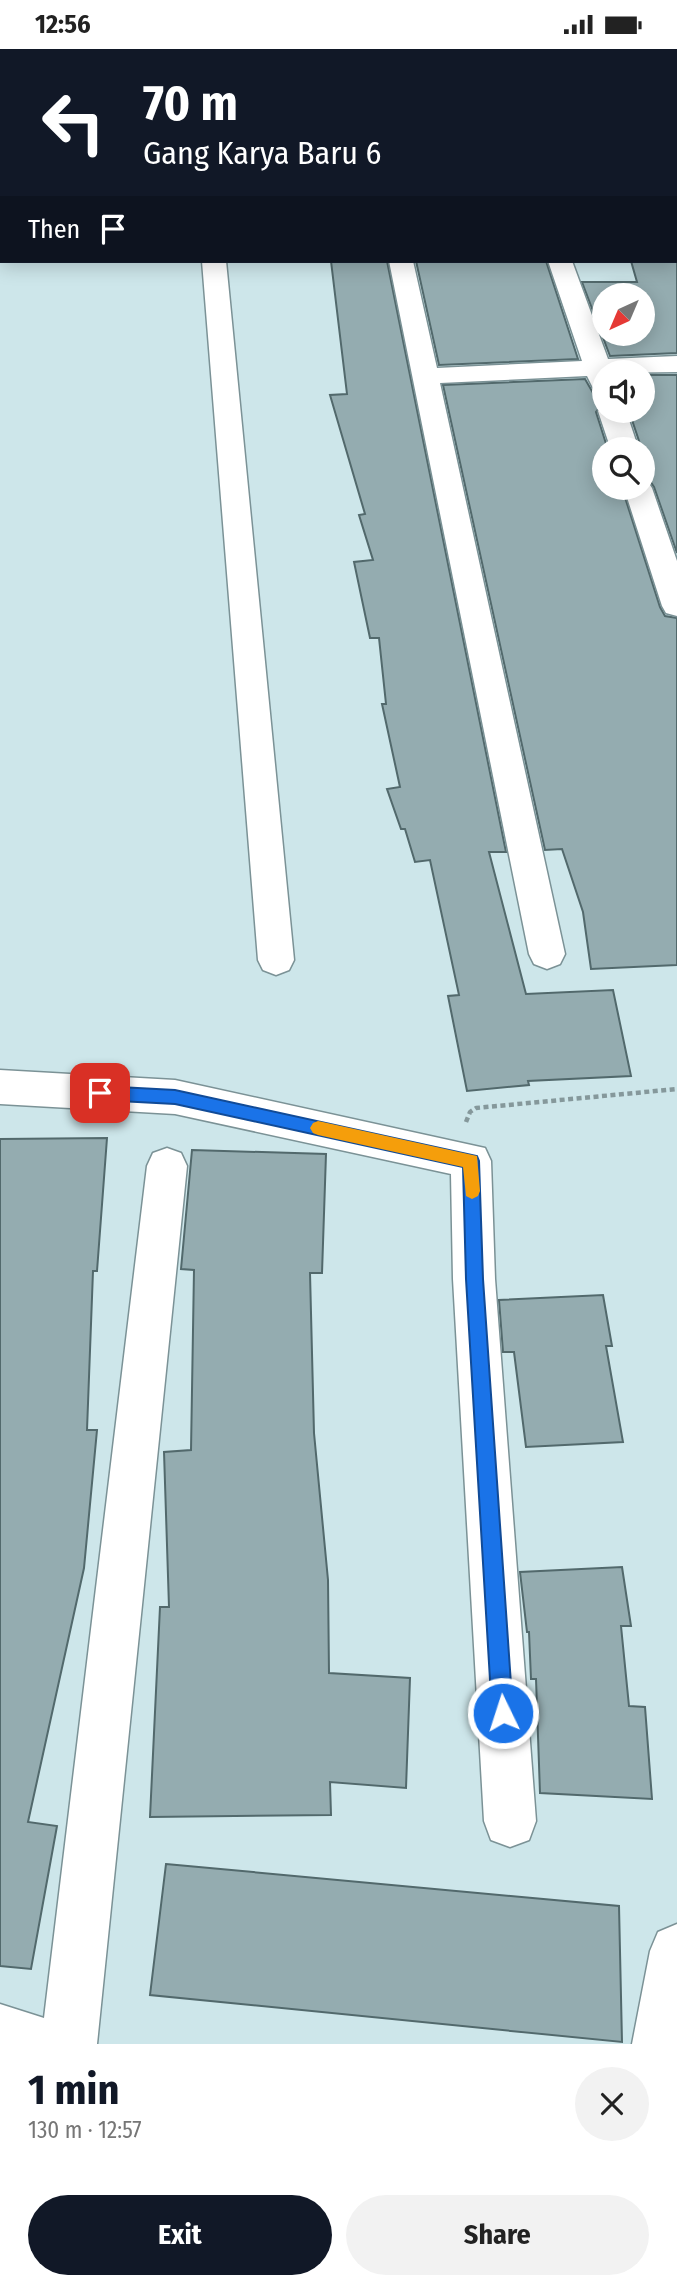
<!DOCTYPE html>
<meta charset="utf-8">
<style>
body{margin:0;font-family:"Fira Sans Condensed",sans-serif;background:#f2f2f2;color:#222;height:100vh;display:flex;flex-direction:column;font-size:26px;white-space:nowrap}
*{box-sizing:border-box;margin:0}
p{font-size:23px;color:#767676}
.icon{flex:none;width:38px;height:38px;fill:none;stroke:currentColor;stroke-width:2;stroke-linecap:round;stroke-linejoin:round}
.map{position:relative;height:1995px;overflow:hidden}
.side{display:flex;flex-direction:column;background:#fff;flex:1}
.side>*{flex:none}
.guide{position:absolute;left:0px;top:0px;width:677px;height:214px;box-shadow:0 4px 18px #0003;background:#111827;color:#fff;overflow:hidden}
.needle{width:46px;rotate:224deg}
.controls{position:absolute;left:592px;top:234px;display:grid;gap:14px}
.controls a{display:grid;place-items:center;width:63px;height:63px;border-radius:50%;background:#fff;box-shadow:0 4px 18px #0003;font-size:35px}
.pin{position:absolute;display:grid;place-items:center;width:60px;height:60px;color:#fff;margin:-30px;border-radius:14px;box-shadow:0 4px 10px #0006}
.me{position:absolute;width:77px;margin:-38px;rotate:356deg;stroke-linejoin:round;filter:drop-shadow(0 0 5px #0008)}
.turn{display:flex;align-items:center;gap:24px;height:147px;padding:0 28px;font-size:32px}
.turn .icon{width:91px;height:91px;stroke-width:2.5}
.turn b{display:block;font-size:49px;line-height:60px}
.then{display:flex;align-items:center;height:66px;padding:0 28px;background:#0003;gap:14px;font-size:26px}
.round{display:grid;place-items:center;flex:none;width:74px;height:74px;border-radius:37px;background:#f2f2f2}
.summary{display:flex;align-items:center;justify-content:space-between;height:119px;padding:0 28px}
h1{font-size:42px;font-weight:700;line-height:52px;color:#111827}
.button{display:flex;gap:14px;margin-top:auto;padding:14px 28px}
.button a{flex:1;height:80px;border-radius:42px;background:#111827;color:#fff;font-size:28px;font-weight:700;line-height:80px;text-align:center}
.button a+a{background:#f2f2f2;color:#222}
.status{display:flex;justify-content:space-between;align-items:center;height:49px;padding:0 35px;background:#fff;direction:ltr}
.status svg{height:19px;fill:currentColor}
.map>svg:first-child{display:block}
.building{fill:#94acb0;stroke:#52696c;stroke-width:2;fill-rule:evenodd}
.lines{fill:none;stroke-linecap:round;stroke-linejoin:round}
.minor-casing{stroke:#7b9296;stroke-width:3}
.path{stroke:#85989b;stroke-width:4.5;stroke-dasharray:5 3.5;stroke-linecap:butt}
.minor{fill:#fff;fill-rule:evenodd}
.route{fill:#1a73e8;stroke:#114b97;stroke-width:2}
.slow{fill:#f59e0b}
</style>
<div class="status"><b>12:56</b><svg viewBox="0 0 49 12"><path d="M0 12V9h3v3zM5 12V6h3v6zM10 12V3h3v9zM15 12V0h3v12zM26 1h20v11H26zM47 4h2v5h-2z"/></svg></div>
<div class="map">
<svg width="677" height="1995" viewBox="0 0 677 1995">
<rect width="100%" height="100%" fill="#cde6ea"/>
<!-- building -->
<path class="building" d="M331 212H387L506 803H489L526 945 613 941 631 1027 528 1032 529 1036 467 1042 448 947 459 946 430 811 415 813 405 780H401L387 740 400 738 382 655H386L379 589H370L354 513 373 511 359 466 365 465 330 346 347 345Z
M416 212H546L578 310 439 316Z
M631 212H677V304L610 307 582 233H637ZM604 247H642V285H604Z
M642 326H677V504L654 438 650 432 642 429V401L629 362H642Z
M585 330 593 344 604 347V353L596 363 608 401H604V439H622L660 558 665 567 677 569V916L591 920 583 863 562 800 545 801 443 336Z
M107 1089 97 1222H93L87 1381H97L84 1519 28 1773 57 1777 31 1920 0 1917V1090Z
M192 1101 326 1105 322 1224H310L314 1384 328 1531 329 1624 410 1629 406 1739 330 1733 331 1766 150 1768 160 1558H169L164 1403 191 1401 194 1221 181 1220Z
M603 1246 612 1297H606L623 1393 526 1398 514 1303H503L499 1251Z
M622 1518 631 1577H621L629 1657 645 1658 652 1750 540 1744 536 1630H531L529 1583H527L520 1523Z
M166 1815 619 1857 622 1993 150 1946Z"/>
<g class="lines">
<!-- minor casing -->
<g class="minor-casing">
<path id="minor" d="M185 0H205L206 2H186Z
M341 0H361L362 2H342Z
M618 0H638L639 2H619Z
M676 25H677V37H676Z
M676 92 677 93V109L676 108Z
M202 212H226L294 911 289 921 276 926 263 921 258 911Z
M389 212H413L437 319 582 312 548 212H572L608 310 677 307V323L604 324V345L595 343 587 327 440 334 565 905 560 915 547 920 534 915 529 905Z
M604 356V362H626L639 401H611L598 362Z
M642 431 648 433 652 439 677 512V567L666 564 662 557 624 439H642Z
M0 1021 175 1031 485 1099 491 1112 495 1230 536 1772 529 1791 510 1798 491 1791 484 1772 453 1230 451 1125 175 1065 0 1055Z
M167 1099 181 1104 187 1117 97 1995H0V1955L44 1969 147 1117 153 1104Z
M677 1875V1995H632L650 1902 658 1883Z"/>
</g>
<!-- path -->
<path class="path" d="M466 1073 470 1063 476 1059 677 1040"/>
<!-- minor -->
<use href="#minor" class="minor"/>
</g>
<!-- route -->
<path class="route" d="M100 1037 175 1041 477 1107 479 1112 483 1230 513 1664 510 1671 503 1674 495 1671 492 1664 466 1230 463 1118 175 1055 100 1051 95 1049 92 1044 95 1039Z"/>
<!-- slow -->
<path class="slow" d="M318 1072 477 1107 480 1142 478 1147 472 1150 466 1147 463 1118 318 1086 313 1084 310 1079 313 1074Z"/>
</svg>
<div class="controls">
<a><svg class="needle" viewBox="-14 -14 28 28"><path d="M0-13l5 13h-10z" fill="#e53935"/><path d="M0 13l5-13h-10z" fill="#767676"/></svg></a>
<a><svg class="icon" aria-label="sound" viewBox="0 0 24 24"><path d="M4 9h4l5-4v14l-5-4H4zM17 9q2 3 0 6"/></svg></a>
<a><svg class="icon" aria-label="search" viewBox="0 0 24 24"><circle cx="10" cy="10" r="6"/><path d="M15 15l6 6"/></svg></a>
</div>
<div class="pin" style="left:100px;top:1044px;background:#d93025"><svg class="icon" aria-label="arrive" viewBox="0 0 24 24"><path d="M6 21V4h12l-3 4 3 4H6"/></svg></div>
<svg class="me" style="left:503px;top:1664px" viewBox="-20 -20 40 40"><circle r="17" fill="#1a73e8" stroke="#fff" stroke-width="3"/><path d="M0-11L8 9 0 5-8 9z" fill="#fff"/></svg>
<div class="guide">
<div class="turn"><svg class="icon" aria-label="left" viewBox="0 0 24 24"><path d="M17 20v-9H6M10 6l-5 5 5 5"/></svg><div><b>70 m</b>Gang Karya Baru 6</div></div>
<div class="then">Then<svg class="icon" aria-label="arrive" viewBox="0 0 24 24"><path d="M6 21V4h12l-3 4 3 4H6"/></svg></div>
</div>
</div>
<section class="side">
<div class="summary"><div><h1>1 min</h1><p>130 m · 12:57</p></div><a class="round"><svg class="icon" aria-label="close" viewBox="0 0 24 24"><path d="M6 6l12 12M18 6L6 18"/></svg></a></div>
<div class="button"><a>Exit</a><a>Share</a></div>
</section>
